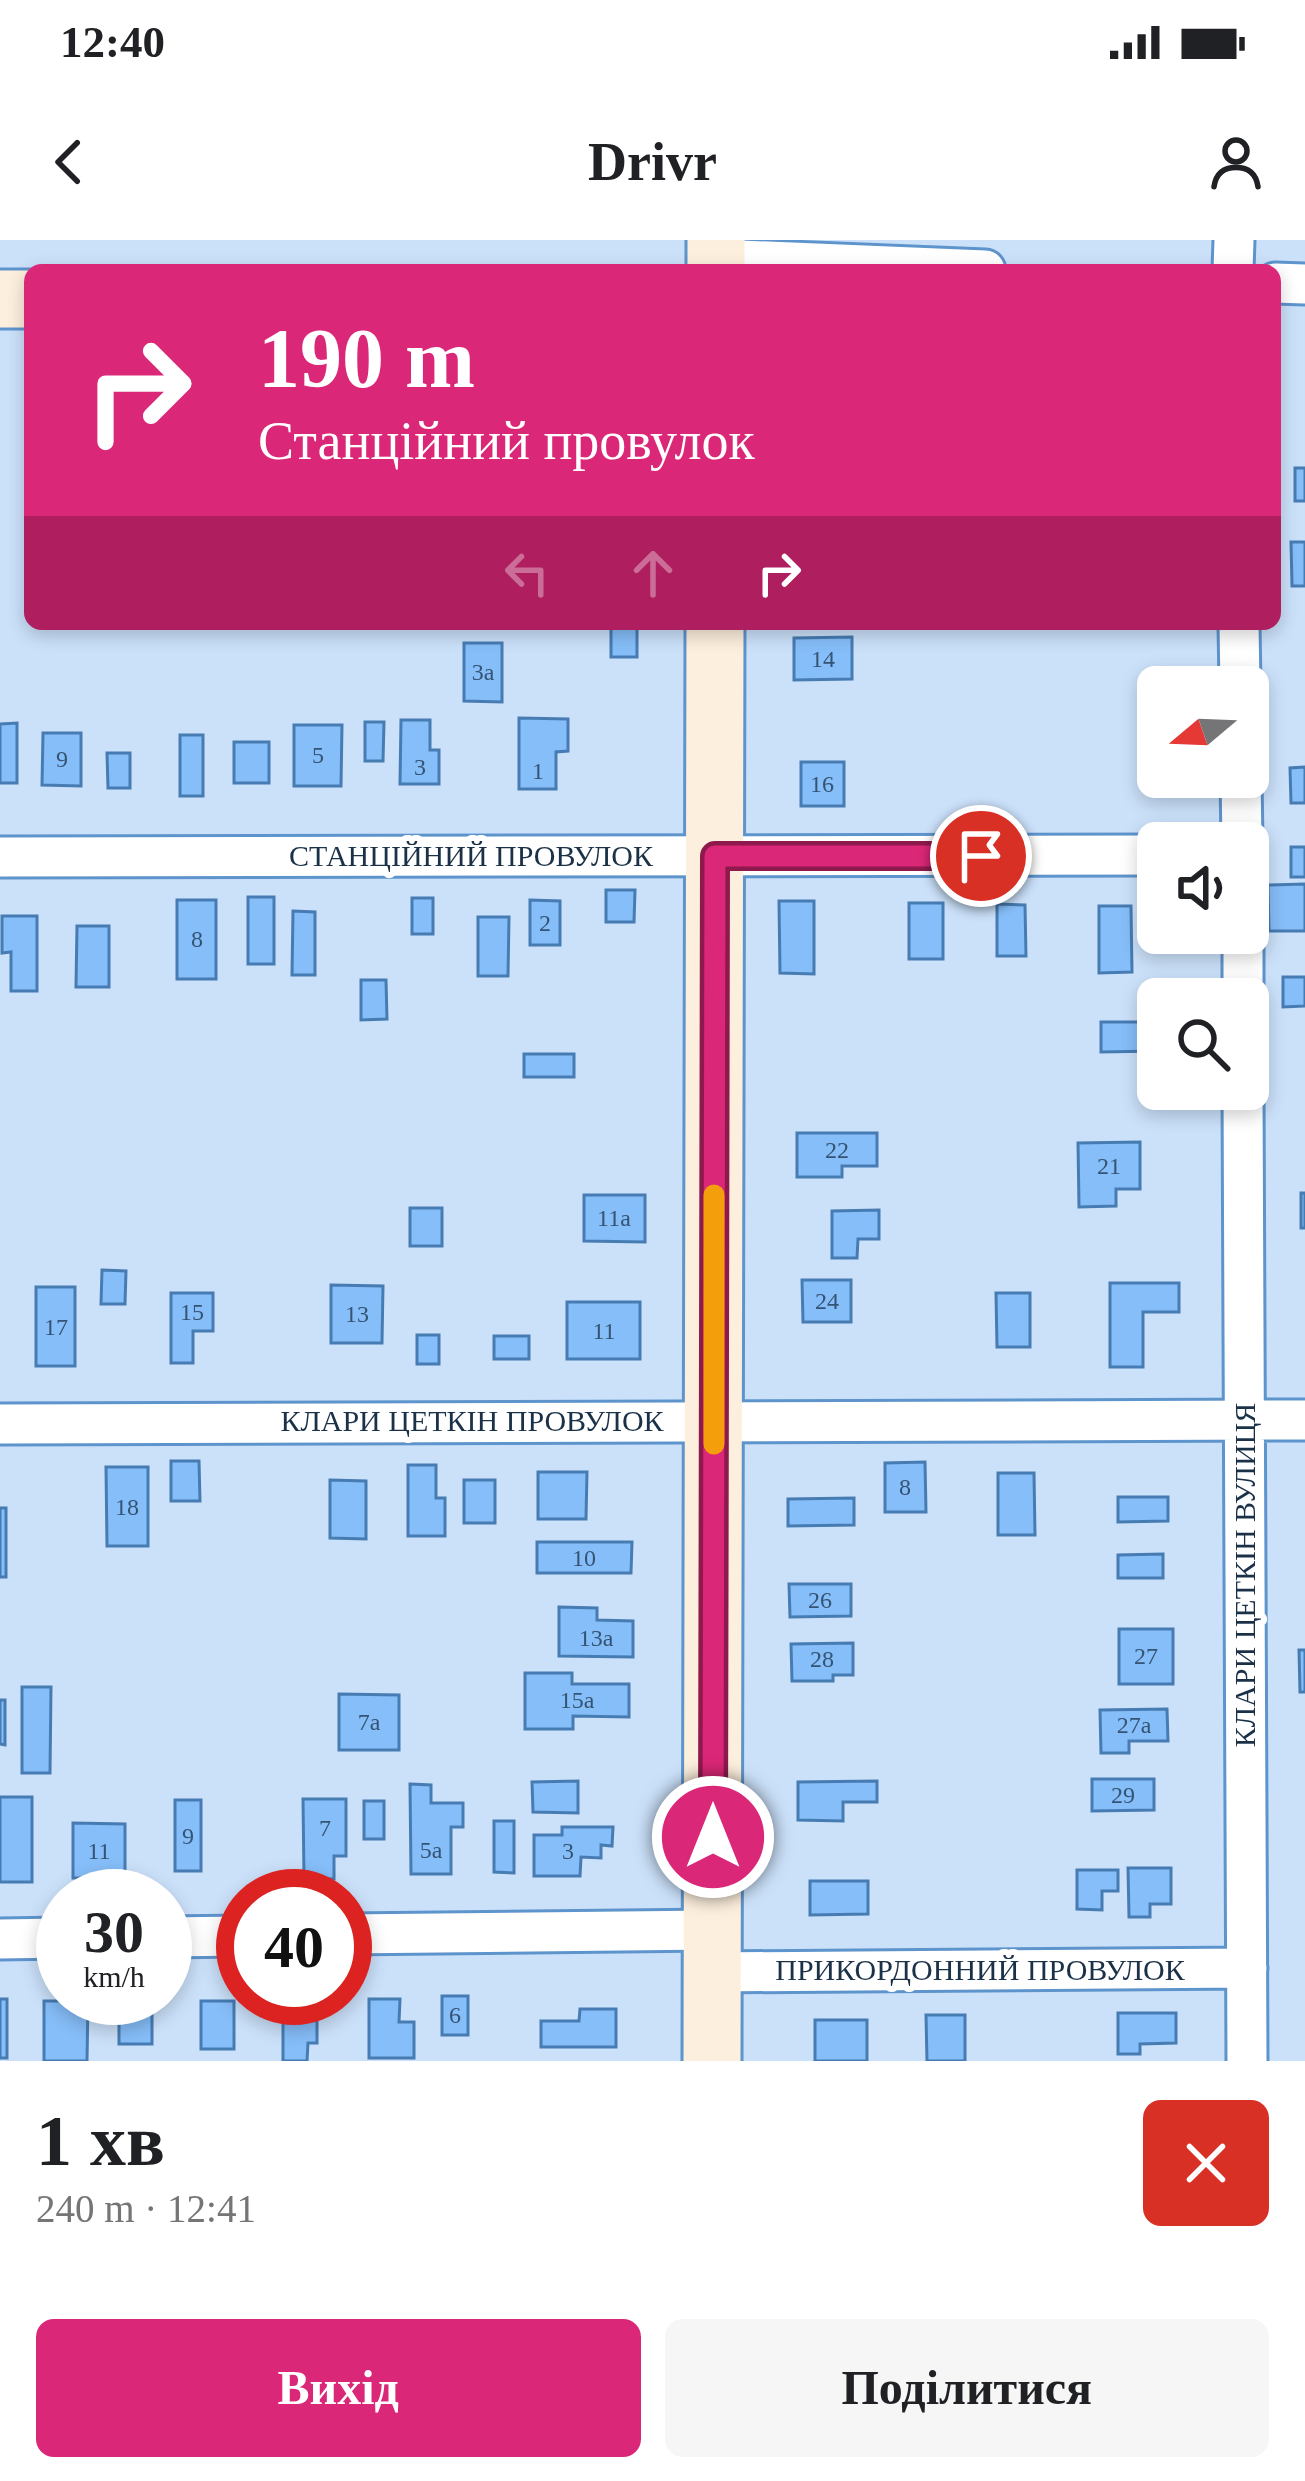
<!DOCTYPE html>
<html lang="uk">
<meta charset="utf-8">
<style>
body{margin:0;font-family:Georgia,serif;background:#f6f6f6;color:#202124;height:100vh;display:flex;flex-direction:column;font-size:45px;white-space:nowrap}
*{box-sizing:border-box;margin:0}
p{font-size:39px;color:#757577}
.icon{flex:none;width:66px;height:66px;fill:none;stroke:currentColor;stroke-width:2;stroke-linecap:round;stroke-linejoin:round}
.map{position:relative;height:1821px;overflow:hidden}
.sheet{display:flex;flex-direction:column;background:#fff;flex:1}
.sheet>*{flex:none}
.hud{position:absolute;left:24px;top:24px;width:1257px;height:366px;border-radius:18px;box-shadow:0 6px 18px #0003;background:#db2777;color:#fff;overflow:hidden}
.needle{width:78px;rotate:251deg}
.fabs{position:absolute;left:1137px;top:426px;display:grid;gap:24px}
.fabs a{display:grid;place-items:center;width:132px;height:132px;border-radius:18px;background:#fff;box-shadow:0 6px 18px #0003;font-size:60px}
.speed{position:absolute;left:36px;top:1629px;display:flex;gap:24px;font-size:60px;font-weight:700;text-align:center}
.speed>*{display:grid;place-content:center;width:156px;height:156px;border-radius:50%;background:#fff;box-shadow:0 6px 18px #0003;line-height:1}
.speed small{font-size:30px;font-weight:400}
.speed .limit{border:18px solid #d22;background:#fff;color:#111}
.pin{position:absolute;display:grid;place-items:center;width:102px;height:102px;color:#fff;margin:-51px;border:6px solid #fff;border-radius:50%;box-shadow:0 3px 12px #0007}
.me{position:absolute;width:132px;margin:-66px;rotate:0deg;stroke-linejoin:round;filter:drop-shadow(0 0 9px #0008)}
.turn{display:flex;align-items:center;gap:42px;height:252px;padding:0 36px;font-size:54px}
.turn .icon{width:156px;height:156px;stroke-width:2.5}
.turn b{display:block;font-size:84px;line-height:102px}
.lanes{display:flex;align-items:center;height:114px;padding:0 36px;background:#0003;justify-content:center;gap:60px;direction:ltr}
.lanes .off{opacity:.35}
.round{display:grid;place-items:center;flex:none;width:126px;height:126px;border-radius:18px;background:#f6f6f6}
.headline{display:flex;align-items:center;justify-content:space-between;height:204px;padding:0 36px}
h1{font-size:72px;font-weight:600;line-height:90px}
.button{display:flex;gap:24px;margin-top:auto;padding:24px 36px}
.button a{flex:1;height:138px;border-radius:18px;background:#db2777;color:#fff;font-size:48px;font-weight:600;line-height:138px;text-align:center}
.button a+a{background:#f6f6f6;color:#202124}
.status{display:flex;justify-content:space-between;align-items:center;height:84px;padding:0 60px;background:#fff;direction:ltr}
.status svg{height:33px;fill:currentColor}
header{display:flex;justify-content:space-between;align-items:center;height:156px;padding:0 36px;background:#fff;font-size:54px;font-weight:600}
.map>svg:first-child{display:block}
.building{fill:#86bef9;stroke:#477cb3;stroke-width:3}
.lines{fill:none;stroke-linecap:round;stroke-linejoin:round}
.street-casing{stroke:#5e94cc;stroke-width:45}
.secondary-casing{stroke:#5e94cc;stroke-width:63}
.street{stroke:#fff;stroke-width:39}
.secondary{stroke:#fdefdd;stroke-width:57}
.route-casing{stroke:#8e194d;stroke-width:30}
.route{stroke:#db2777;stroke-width:21}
.slow{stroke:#f59e0b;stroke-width:21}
.labels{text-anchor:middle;stroke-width:12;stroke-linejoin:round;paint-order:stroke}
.number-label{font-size:24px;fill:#355474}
.street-label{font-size:30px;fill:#1a3148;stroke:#fff}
</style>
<div class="status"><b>12:40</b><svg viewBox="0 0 49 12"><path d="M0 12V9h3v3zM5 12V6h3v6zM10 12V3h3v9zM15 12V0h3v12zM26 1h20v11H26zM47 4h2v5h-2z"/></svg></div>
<header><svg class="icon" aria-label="back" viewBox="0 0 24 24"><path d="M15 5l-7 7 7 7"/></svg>Drivr<svg class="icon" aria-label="person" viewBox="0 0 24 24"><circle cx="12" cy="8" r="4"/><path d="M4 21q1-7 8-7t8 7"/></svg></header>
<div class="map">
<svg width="1305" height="1821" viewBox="0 0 1305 1821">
<rect width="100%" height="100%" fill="#cbe1fa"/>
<!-- building -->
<path class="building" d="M1295 228H1305V261H1295Z
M1291 302H1305V346H1292Z
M611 384H637V417H611Z
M852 397V439L794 440V398Z
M464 403H502V462L464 461Z
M519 478 568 479V511L556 512V549H519Z
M401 480H430V510H439V544H400Z
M365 482H384L383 521H365Z
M17 483V543H0V484Z
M294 485H342L341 546H294Z
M43 493H81V546L42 545Z
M180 495H203V556H180Z
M234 502H269V543H234Z
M107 513H130V548H108Z
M801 522H844V566H801Z
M1305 527V563H1291L1290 528Z
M1291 607H1305V637H1291Z
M1305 644V691H1269L1268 645Z
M606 650H635L634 682H606Z
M248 657H274V724H248Z
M412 658H433V694H412Z
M177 660H216V739H177Z
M530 660 560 661V705H530Z
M779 661H814V734L780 733Z
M909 663H943V719H909Z
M997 664 1025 665 1026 716H997Z
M1099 666H1131L1132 732 1099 733Z
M293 671 315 672V735H292Z
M2 676H37V751H11V712L2 713Z
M478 677H509L508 736H478Z
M77 686H109V747H76Z
M1283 737H1305V766L1283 767Z
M361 740H386L387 779 361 780Z
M1101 782H1158V811L1101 812Z
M524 814H574V837H524Z
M797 893H877V926H842V937H797Z
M1140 902V949H1116V966L1079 967 1078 903Z
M1301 953H1305V988H1301Z
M584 955H645V1002L584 1001Z
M410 968H442V1006H410Z
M879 970V999H858L857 1018H832V971Z
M102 1030 126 1031 125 1064H101Z
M802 1040H851V1082H803Z
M1110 1043H1179V1072H1143V1127H1110Z
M331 1045 383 1046 382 1103H331Z
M36 1047H75V1126H36Z
M171 1053H213V1091H193V1123H171Z
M996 1053H1030V1107H997Z
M567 1062H640V1119H567Z
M417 1095H439V1124H417Z
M494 1096H529V1119H494Z
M171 1221H199L200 1261H171Z
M925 1222 926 1272H885V1223Z
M408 1225H436V1258H445V1296H408Z
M106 1227H148V1306H107Z
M538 1232H587L586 1279H538Z
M998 1233H1034L1035 1295H998Z
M330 1240 366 1241V1299L330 1298Z
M464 1240H495V1283H464Z
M1118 1257H1168V1281L1118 1282Z
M854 1258V1285L788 1286V1259Z
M0 1268H6V1337H0Z
M537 1302H632L631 1333H537Z
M1163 1314V1338H1118V1315Z
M789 1344H851V1376L790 1377Z
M559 1367 597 1368V1380L633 1381V1417L559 1416Z
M1119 1389H1173V1444H1119Z
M853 1403V1435H833V1441H792L791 1404Z
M1299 1410H1305V1452H1300Z
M525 1433H572V1444H629V1477L573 1476V1489H525Z
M22 1447H51L50 1533H22Z
M339 1454 399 1455V1510H339Z
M0 1460H5V1505L0 1504Z
M1167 1469 1168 1501H1129V1513H1101L1100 1470Z
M1092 1539H1154V1570L1092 1571Z
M578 1541V1573L533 1572 532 1542Z
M877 1541V1562H843V1581L798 1580V1542Z
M410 1544 431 1545V1563H463V1587H451V1634H411Z
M0 1557H32V1642H0Z
M303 1559H346V1616H334V1639L304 1638Z
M175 1560H201V1631H175Z
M364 1561H384V1599H364Z
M494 1581H514V1633L494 1632Z
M73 1583 125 1584V1638H73Z
M562 1587H613L612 1606 601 1605V1618L581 1617 580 1636H534V1595H562Z
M1128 1628H1171V1664H1150V1677H1129Z
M1077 1630H1118V1651H1102V1670L1077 1669Z
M810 1641H868V1674L810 1675Z
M442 1756H468V1795H442Z
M0 1759H7V1818H0Z
M369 1759H400L399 1782H414V1818H369Z
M119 1760 152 1761V1804H119Z
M44 1761H88L87 1821H44Z
M201 1761H234V1809H201Z
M283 1763H317V1803H308L307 1821H283Z
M580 1769H616V1807H541V1781H579Z
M1118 1773H1176V1803L1140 1804V1814H1118Z
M926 1775H965V1821H927Z
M815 1780H867V1821H815Z"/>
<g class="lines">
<!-- street casing -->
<g class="street-casing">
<path id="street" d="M716 19 985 30
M1233 30 1234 0
M1275 43 1305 44
M1239 384 1240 447
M1241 537 1242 603
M0 617 1158 615
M1243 693V759
M1243 849 1247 1821
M0 1184 1305 1180
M345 1694 713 1690
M165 1697 243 1696
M0 1699 63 1698
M712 1732 1247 1728"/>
</g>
<!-- secondary casing -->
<g class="secondary-casing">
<path id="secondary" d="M716 30V0
M0 59H30
M712 1821 715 384"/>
</g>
<!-- street -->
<use href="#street" class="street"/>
<!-- secondary -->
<use href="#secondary" class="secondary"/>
</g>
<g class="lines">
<!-- route casing -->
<g class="route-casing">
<path id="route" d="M713 1597 715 616H981"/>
</g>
<!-- route -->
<use href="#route" class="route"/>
<!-- slow -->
<path class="slow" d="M714 1204V955"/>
</g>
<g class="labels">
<!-- number labels -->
<g class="number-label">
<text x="823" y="427">14</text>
<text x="483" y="440">3а</text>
<text x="318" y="523">5</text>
<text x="62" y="527">9</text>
<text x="420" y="535">3</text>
<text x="538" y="539">1</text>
<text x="822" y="552">16</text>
<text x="545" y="691">2</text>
<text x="197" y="707">8</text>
<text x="837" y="918">22</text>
<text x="1109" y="934">21</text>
<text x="614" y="986">11а</text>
<text x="827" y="1069">24</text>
<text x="192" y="1080">15</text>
<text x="357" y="1082">13</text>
<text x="56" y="1095">17</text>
<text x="604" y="1099">11</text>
<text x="905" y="1255">8</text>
<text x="127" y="1275">18</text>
<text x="584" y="1326">10</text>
<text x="820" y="1368">26</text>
<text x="596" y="1406">13а</text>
<text x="1146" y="1424">27</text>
<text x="822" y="1427">28</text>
<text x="577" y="1468">15а</text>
<text x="369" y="1490">7а</text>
<text x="1134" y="1493">27а</text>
<text x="1123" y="1563">29</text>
<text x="325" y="1596">7</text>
<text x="188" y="1604">9</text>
<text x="431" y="1618">5а</text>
<text x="99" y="1619">11</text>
<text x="568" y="1619">3</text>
<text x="455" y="1783">6</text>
</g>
<!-- street labels -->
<g class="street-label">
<text x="471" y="626">СТАНЦІЙНИЙ ПРОВУЛОК</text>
<text x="472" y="1191">КЛАРИ ЦЕТКІН ПРОВУЛОК</text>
<text transform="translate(1245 1335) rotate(-90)" y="10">КЛАРИ ЦЕТКІН ВУЛИЦЯ</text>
<text x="980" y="1740">ПРИКОРДОННИЙ ПРОВУЛОК</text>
</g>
</g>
</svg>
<div class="fabs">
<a><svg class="needle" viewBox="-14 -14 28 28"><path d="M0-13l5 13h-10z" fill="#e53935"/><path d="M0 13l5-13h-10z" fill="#757577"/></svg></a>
<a><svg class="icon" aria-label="sound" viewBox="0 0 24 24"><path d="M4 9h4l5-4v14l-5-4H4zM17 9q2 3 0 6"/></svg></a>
<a><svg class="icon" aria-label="search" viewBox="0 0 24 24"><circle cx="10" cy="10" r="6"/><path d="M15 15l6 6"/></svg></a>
</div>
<div class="speed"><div>30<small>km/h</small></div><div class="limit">40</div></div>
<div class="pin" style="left:981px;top:616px;background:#d93025"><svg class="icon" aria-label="arrive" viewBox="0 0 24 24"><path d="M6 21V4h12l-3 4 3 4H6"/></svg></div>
<svg class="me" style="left:713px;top:1597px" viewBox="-20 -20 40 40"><circle r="17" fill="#db2777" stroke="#fff" stroke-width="3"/><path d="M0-11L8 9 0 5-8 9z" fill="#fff"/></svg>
<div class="hud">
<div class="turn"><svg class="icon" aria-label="right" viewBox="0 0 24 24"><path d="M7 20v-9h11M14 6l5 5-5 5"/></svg><div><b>190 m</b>Станційний провулок</div></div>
<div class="lanes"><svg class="icon off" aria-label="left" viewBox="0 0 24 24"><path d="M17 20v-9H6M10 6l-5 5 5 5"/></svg><svg class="icon off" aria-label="ahead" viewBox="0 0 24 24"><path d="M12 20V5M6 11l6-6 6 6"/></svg><svg class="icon" aria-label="right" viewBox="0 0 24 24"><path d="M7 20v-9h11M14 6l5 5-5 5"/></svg></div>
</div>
</div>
<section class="sheet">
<div class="headline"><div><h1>1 хв</h1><p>240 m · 12:41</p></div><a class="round" style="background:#d93025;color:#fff"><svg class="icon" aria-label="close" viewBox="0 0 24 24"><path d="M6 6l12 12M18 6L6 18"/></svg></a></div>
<div class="button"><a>Вихід</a><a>Поділитися</a></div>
</section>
